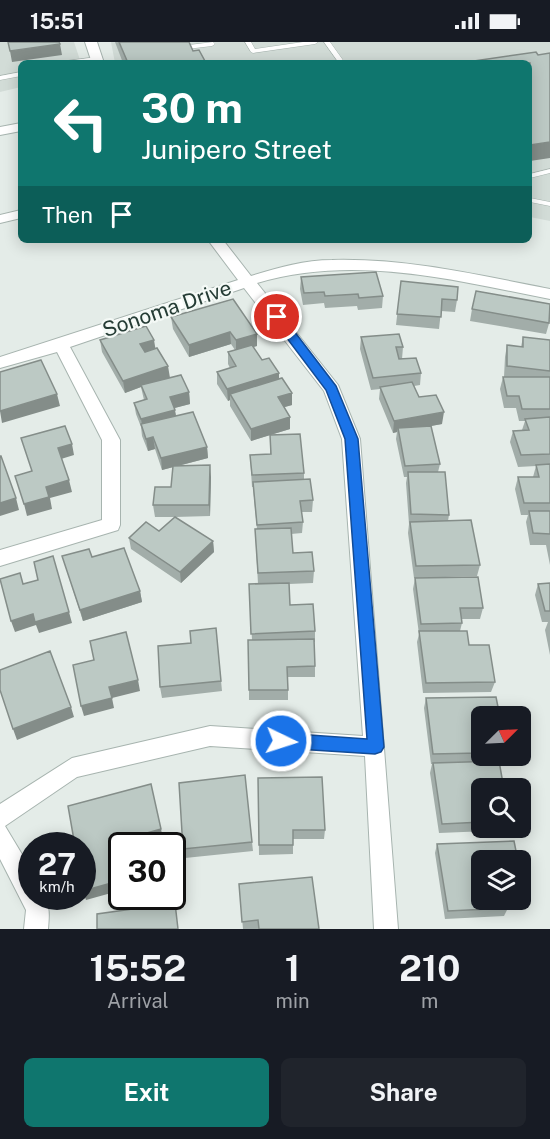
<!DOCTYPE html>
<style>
body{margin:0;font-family:"Public Sans",sans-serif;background:#20242c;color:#f1f3f6;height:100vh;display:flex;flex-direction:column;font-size:22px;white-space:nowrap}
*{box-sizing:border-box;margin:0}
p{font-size:20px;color:#9ea1a6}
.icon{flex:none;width:33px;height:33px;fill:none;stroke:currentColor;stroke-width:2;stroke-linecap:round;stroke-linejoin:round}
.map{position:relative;height:887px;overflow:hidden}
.details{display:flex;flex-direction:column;background:#171b24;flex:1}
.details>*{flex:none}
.top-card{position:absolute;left:18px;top:18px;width:514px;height:183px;border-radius:9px;box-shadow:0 3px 15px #0003;background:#0f766e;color:#fff;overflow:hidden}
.needle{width:39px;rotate:66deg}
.tools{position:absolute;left:471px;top:664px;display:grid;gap:12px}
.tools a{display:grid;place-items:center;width:60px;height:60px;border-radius:9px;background:#171b24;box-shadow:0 3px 15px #0003;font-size:30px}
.speed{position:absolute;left:18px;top:790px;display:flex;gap:12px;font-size:30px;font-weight:700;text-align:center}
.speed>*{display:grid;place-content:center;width:78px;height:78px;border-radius:50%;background:#171b24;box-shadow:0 3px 15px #0003;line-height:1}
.speed small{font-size:15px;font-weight:400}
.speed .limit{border:3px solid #111;border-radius:9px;background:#fff;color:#111}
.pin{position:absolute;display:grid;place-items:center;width:51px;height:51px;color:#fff;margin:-26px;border:3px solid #fff;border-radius:50%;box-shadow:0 2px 6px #0007}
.me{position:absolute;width:66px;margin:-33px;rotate:94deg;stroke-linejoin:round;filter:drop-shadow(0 0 4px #0008)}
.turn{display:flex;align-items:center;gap:21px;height:126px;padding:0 24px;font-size:27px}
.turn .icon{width:78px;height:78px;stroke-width:2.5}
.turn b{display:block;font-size:42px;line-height:51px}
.then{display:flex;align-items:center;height:57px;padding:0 24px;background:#0003;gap:12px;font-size:22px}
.eta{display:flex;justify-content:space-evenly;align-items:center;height:102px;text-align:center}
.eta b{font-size:36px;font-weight:700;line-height:42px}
.action{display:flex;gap:12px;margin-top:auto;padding:12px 24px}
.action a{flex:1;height:69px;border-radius:9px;background:#0f766e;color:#fff;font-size:24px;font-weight:700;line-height:69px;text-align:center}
.action a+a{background:#20242c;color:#f1f3f6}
.status{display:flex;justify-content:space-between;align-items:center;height:42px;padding:0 30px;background:#171b24;direction:ltr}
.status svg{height:16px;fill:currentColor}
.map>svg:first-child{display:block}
.built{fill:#d2dcd7}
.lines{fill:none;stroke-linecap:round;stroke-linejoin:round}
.service-casing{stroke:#a7b4af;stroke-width:1}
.minor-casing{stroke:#a7b4af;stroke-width:2}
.service{fill:#fff;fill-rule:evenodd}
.minor{fill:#fff;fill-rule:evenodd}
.wall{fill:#a2ada9}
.shaded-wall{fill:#848d89}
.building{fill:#bcc9c4;stroke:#848d89;stroke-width:1.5}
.route{fill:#1a73e8;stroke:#114b97;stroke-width:1.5}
.labels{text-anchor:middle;stroke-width:4.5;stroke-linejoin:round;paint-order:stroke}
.street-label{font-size:21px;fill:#253c35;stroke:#f4f9f6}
</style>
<div class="status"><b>15:51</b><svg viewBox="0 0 49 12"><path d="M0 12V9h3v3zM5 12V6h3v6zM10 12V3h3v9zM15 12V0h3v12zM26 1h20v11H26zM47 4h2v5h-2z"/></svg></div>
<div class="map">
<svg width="550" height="887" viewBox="0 0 550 887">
<rect width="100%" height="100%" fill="#e4ece8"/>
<!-- built -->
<path class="built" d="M0 0H74L81 21H21V45L0 50Z
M111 0H550V179L530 175V21H115Z"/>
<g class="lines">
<!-- service casing -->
<g class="service-casing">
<path id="service" d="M182 0H188L189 3 213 0 215 2 212 4 187 7 185 6Z
M245 0H251L255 7 303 0H318L315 2 253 11 251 10Z
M324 0H330L345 21H339Z
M97 15 100 17 99 18 80 21H63L66 19Z
M21 30V34L0 38V34Z
M550 127V131L530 136V132Z
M530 156 550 160V164L530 160Z"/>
</g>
<!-- minor casing -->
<g class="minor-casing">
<path id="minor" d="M85 0H97L104 21H92Z
M21 81V89L0 93V85Z
M21 168V176L0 181V173Z
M208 198H223L251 234C277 226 304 218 332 218 406 216 478 233 550 247V257C453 238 355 212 257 241L338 343 360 397 398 887H374L365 714 210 704 77 735 5 784 32 829V855H45C50 866 49 875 48 887H24L26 868 0 817V762L72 716 210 684 363 694 342 397 324 349 244 246 70 305 120 398V483L118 488 0 524V508L102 478V398L57 310 0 326V315L238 238Z"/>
</g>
<!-- service -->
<use href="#service" class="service"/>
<!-- minor -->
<use href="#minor" class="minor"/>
</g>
<!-- wall -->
<path class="wall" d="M115 0H189L193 9 206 21H123Z
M301 235 383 254 382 266 358 268 357 264 325 266 324 261 303 263 300 247Z
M401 239 457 258 455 270 441 269 439 287 396 283Z
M233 257 257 304 253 305 262 318 279 331V337L292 363 284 365 290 387 270 393 304 431V437L313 458 312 470H301L303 480 302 491 291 492 293 511 314 529 313 541 289 542 290 563 315 589V600H314L315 624V635H288V658H249V648L252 598 249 542H258L255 487H257L253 445H252L250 413 270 412V393L251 399 230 364V358L228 359 217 342V330L230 326 228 322V310L235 308 231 302 189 315 173 287 171 275Z
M472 267 550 278 546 292 470 279Z
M361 295 403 305 402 317 421 331 420 343 414 344 419 355 442 382 430 384 440 422 438 430 449 473 448 479 480 523 477 534 414 536 408 491 409 482 406 441 407 435H404L396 397 397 390 393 391 379 357 380 347 371 348 360 307Z
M523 295 550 298V523L546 503H530L526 480 528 473H521L515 447 518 435H533L536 424 518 425 510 400 513 389 522 388 525 379H519L516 366H504L500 347 503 335H504L505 315 507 303 521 305Z
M100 298 155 307 170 336 189 350 190 362 174 366 176 374 207 405 208 416 178 424 211 435 210 474 175 475 213 499 214 510 181 541 131 507 129 496 159 489 175 475H155L153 463 171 445 173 425 162 428 155 407 148 409 142 394 141 385 136 372 134 361 144 358 141 345 125 351 102 310Z
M62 514 92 515 140 549 142 560 83 579Z
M415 536 483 566 480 577H462V581L460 589 495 640 491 650 423 651 417 600 419 592 413 547Z
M550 541V613L545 588 548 580H542L535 553 538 542Z
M216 586 222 649 162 656 160 645 191 601Z
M426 656 482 675V703L478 704 479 711 476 720 482 747V786H489L488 789 439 791 430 731 432 722H431L424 666Z
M258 736 325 788 324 797H293V812L259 813Z
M252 800 253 809 185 816 183 807Z
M437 802 482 819 508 866 504 874 445 877 435 811Z
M239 842 319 887H243Z"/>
<!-- shaded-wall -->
<path class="shaded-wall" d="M60 2 62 13 12 20 10 9Z
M550 100V116L530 119V103Z
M230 290 231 302 189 315V303Z
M257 292V304L236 310V298Z
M154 298 156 310 142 314 140 302Z
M168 324 170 336 141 343V345L125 351 123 339Z
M279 331V343L230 352V358L228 359 227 347Z
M189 350 190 362 171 367 170 355Z
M292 351V363L278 367V355Z
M57 352 60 364 2 381 0 369Z
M175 368 177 380 143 389 141 377Z
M444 370 442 382 399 390 398 386 397 390 393 391 394 379Z
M290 375V387L251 399V387Z
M153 395 155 407 148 409 146 397Z
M72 402 74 413 61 417 58 406Z
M207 405 208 416 162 428 161 416Z
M210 423 211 435 210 474 209 463Z
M69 438 72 450 50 456 52 467 27 474 24 462 46 445Z
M16 456 19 468 0 474V461Z
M213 499 214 510 181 541 180 530Z
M140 549 142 560 83 579 80 568Z
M69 570 72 581 39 591 36 583 15 590 11 579 33 572Z
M138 638 140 649 112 656 114 666 84 674 81 664 109 645Z
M71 665 74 675 17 698 13 687Z
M161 787 163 797 136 804H123L122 798Z
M122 838V848L86 858 83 849Z"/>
<!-- building -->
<path class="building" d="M8 0H59L60 2 10 9Z
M119 0H189L193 9 199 8 206 21H128Z
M536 10 538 13 550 11V100L530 103V21H460Z
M376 230 383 254 359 256 358 252 325 254 324 250 304 251 301 235Z
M401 239 458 245 457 258 442 257 441 275 397 272Z
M476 249 550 262 549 281 472 267Z
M233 257 257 292 236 298 230 290 189 303 171 275Z
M146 284 154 298 140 302 145 310 157 306 168 324 123 339 100 298Z
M399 292 403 305H396L399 317 416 316 421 331 373 336 361 295Z
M523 295 550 298V329L507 324V303L523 305Z
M252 303 262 318 269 316 279 331 227 347 217 330 236 324 228 310Z
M41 318 57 352 0 369V330Z
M181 333 189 350 170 355 175 368 141 377 134 361 147 357 141 343Z
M503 335H550V367H522L519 354H507Z
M282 336 292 351 278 355 290 375 251 387 230 352Z
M412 340 419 355 436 353 444 370 394 379 380 345Z
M193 370 207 405 161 416 153 395 146 397 141 382Z
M550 375V412L521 413 513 389 529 388 525 377Z
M65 384 72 402 58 406 69 438 46 445 49 455 24 462 15 434 32 429 21 396Z
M431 384 440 422 405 424 398 386Z
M300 392 304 431 252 433 250 413 271 412 270 393Z
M0 414H1L16 456 0 461Z
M550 422V461H524L518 435H539L536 423Z
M210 423 209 463H153L155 445H171L173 424Z
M408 430H445L449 473 411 472Z
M310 437 313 458 300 459 303 480 257 483 253 440Z
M529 469H550V492L533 491Z
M175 475 213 499 180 530 129 496 146 480 159 489Z
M471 478 480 523 416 524 410 480Z
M291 486 293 511 312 510 314 529 258 531 255 487Z
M124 506 140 549 80 568 62 514 89 507 92 515Z
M53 514 69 570 35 580 33 572 11 579 0 537 20 531 23 542 38 538 34 520Z
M478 535 483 566H460L462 581 421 582 415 536Z
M289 541 290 563 313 562 315 589 251 592 249 542Z
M550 541V569H545L538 542Z
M216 586 221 639 160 645 158 604 191 601 190 589Z
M419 589H467L469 603H489L495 640 426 641Z
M126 590 138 638 109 645 112 656 81 664 73 623 94 618 90 599Z
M314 597 315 624 287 625 288 648H249L248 598Z
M50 609 71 665 13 687 0 648V628Z
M496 655 500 675H482V693H476L479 711 433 712 426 656Z
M499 719 504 747H482V780L442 782 433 721Z
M245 733 252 800 183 807 179 741Z
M322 735 325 788H293V803H259L258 736Z
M151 742 161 787 122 798 123 804H122V838L83 849 82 804H75L68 764Z
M514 799 518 819H482V858H506L508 866 448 869 437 802Z
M312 835 319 887H259L258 878 242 880 239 842Z
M175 861 178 887H97V872Z"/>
<!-- route -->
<path class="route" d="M277 271 281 272 336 344 358 397 384 705 381 710 375 712 281 706 275 704 273 699 275 693 281 691 367 697 345 397 326 348 271 275Z"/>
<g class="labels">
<!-- street labels -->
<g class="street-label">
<text transform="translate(167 267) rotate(-19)" y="7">Sonoma Drive</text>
</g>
</g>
</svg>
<div class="tools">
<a><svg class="needle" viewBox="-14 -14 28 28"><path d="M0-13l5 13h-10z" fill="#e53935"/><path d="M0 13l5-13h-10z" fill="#9ea1a6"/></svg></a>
<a><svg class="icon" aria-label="search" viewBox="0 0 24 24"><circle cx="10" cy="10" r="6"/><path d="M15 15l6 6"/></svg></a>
<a><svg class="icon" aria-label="layers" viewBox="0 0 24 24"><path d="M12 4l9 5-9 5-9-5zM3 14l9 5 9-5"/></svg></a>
</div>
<div class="speed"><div>27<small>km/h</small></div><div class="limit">30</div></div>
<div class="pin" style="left:277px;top:275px;background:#d93025"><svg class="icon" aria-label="arrive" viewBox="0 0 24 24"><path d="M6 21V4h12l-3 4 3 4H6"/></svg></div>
<svg class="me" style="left:281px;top:699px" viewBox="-20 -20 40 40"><circle r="17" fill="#1a73e8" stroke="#fff" stroke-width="3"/><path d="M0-11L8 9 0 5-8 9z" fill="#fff"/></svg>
<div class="top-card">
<div class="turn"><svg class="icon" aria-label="left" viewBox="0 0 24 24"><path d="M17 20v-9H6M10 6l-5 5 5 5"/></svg><div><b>30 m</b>Junipero Street</div></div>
<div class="then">Then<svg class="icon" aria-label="arrive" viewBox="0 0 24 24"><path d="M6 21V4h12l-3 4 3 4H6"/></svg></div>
</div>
</div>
<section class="details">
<div class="eta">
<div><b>15:52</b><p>Arrival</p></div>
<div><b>1</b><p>min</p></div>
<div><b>210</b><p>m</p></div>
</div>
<div class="action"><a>Exit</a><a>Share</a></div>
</section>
